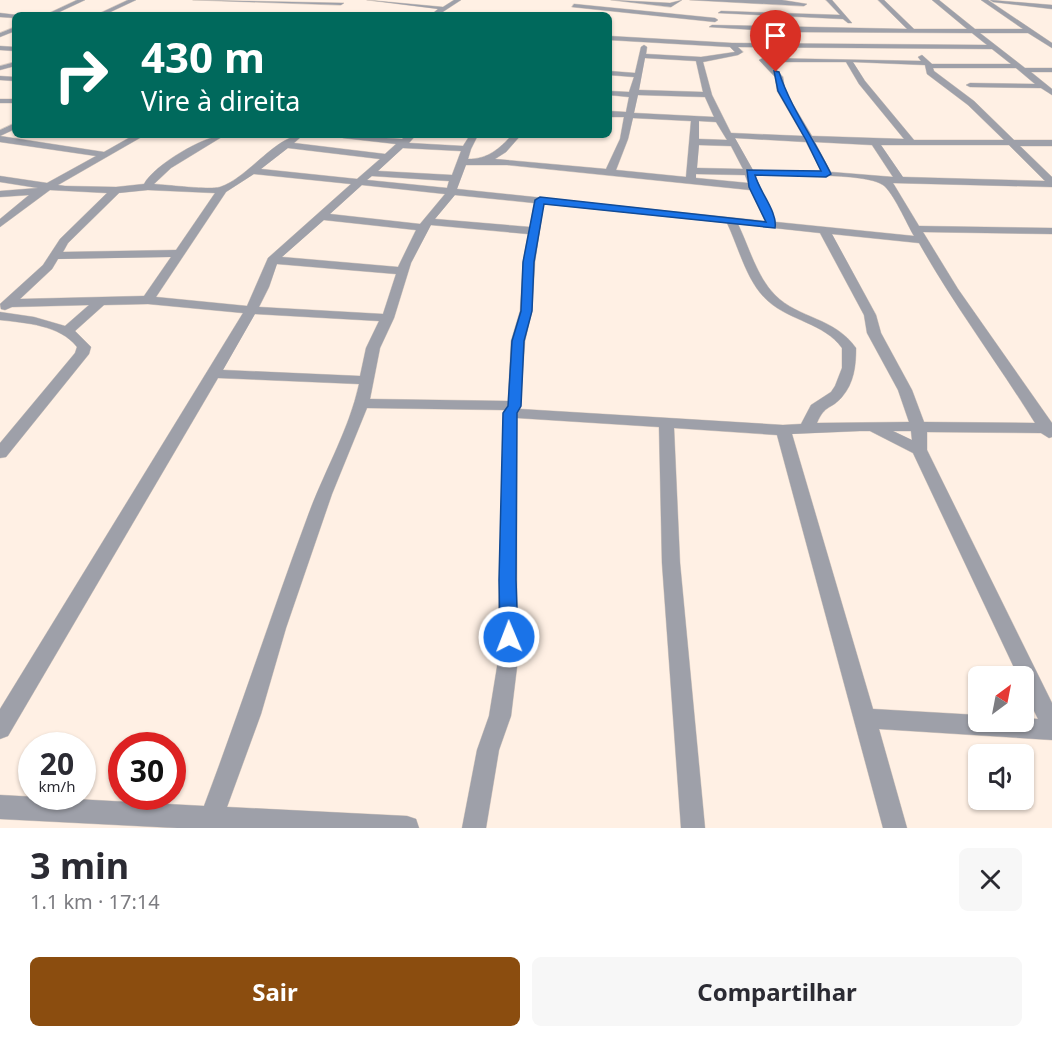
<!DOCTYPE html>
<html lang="pt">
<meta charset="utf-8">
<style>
body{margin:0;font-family:"Noto Sans",sans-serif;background:#f7f7f7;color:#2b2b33;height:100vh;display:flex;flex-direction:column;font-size:22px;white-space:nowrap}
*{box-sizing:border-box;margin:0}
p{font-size:20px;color:#7c7c81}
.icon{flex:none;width:33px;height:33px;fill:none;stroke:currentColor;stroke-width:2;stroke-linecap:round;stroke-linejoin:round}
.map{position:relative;height:828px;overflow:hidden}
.side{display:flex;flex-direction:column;background:#fff;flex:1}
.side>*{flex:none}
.hud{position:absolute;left:12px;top:12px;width:600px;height:126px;border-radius:9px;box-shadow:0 2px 4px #0004;background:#00695c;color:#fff;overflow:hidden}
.needle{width:39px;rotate:32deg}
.controls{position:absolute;left:968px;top:666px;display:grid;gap:12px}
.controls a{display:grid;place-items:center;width:66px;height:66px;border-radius:9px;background:#fff;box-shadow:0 2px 4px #0004;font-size:30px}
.speed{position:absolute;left:18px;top:732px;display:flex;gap:12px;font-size:30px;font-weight:700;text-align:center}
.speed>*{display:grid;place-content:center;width:78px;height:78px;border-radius:50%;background:#fff;box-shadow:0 2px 4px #0004;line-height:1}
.speed small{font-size:15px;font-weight:400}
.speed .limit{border:9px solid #d22;background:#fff;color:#111}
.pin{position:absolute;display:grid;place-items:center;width:51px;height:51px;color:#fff;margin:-62px -26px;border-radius:50% 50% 50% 0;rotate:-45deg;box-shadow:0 0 6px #0007}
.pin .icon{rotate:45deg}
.me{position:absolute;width:66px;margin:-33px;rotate:359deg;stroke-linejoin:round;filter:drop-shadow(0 0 4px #0008)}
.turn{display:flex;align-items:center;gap:21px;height:126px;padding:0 30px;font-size:27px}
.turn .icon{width:78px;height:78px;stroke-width:2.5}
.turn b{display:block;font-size:42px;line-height:51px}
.round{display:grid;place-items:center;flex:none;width:63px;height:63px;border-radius:9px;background:#f7f7f7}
.summary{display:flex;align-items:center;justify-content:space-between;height:102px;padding:0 30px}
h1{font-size:36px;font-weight:700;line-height:45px}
.action{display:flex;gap:12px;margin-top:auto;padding:12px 30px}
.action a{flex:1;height:69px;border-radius:9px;background:#8b4d0f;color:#fff;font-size:24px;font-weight:700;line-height:69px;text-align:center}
.action a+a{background:#f7f7f7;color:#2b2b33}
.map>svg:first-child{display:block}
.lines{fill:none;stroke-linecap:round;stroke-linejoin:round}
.minor-casing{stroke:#dccec3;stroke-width:1}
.minor{fill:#9ea0a9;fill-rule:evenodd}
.route{fill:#1a73e8;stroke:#114b97;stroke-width:1.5}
</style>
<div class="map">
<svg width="1052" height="828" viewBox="0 0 1052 828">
<rect width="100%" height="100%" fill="#fff0e4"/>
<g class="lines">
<!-- minor casing -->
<g class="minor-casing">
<path id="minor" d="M77 0H85L53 15H45Z
M128 0H136L104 15H96Z
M193 0 344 3 341 5Z
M367 0 443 7 454 0H461L438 15 432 14 438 9Z
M611 0 670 3 682 0 671 7Z
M690 0H782L807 4 804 6Z
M826 0H832L852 23H848L843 19 718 13 721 11 840 15Z
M878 0H884L914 29H967L932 0H939L975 29H1023L981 0H988L1052 43V48L1028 33H980L1025 68H1052V72H1031L1052 89V95L1041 88 970 87 966 85 970 83 1035 84 1016 68H933L934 71 974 101 1014 140H1052V146H1020L1052 177V187L893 183 919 226 1052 228V234L923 232 958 289 1052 423V437L1049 438 1041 433 927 432V450L1052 703V740L879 729 907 828H883L777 435 674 428 680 563 705 828H681L662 563 659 427 517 418V667L511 716 499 750 486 828H462L477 750 489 716 497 667 504 410 367 408 332 494 286 628 261 714 227 807 407 816 416 819 419 828H177L0 819V795L204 806C240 711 271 615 306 521 322 475 349 431 359 384L218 378 8 736 0 739V709L243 313 148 304 104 305 75 331 91 347 89 354 6 457 0 458V443L75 353 77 347C60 325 26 323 0 320V312L34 317 65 326 89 305 12 307 5 310 1 309 0 304 43 265 60 239 107 193 50 190 0 227V219L29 195 0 197V191L38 188 0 182V176L47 183 96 156 0 142V136L104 152 134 135H145L58 185 65 186 116 187 144 184C154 165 205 135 225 135L171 168 154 184C169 185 209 190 220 187 248 178 276 135 303 135L294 143 385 154 396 144 343 138 339 135 402 139 407 135H416L409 143 463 146 470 135H478L471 149 468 159C488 159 499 149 512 135H521L506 152 495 159 606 169 620 139 624 117H609V111L626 112 629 97 609 95V91L629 92 634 77 609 75V71L635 73 641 47 644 45 647 47 646 54 701 57 735 52 730 47 609 40V36L732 43 987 45 972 33 787 32 709 27 712 25 907 29ZM738 47 992 49 1011 64H932L922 55 918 57 921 61 763 58 759 60 775 77 777 91 803 136 731 133 712 95 703 62 738 55 743 52ZM645 58 696 61 703 92 639 90ZM769 62H846L859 84 904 139 812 136 785 91 783 77ZM853 62 925 65 927 74 968 105 1004 140H914L865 81ZM638 95 705 97 714 117 634 113ZM633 118 691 121 686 177 616 170 628 139ZM699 121 716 122 727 140 699 139ZM735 138 806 142 821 171 753 170ZM815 142 872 145 893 177 831 172ZM699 145 731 146 743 169 697 168ZM881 145H1009L1045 181 903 177ZM288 148 380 159 357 179 261 169ZM403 148 461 151 452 175 378 171ZM466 165H507L750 190 765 221 457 189ZM254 174 351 184 268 258 247 306 156 297 226 192ZM696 174 745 175 748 183 696 178ZM755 175C781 176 865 172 883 185 893 192 907 224 914 236L776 222ZM372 176 449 181 447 188 367 180ZM362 185 445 194 420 224 330 214ZM148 190 215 193 176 250 63 252 68 243 119 193ZM455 195 534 203 530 227 435 219ZM544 204 727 223C739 248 747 283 768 301 790 321 824 323 842 348V368L835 386 831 392 811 405 801 424 783 425 520 409 525 341 532 311 535 262ZM324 220 416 230 398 267 282 257ZM738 224 820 233 864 315 867 333 898 390 909 422 817 423C825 404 831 410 842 397 854 383 856 366 856 348 834 317 799 319 775 295 757 277 749 247 738 224ZM431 225 528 234 523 262 520 311 511 341 508 401 370 399 380 348 394 318 411 263ZM832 234 919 243C954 305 997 362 1035 423L924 422 912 390 881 333 876 315ZM171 257 144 296 20 299 52 269 58 259ZM277 264 396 274 383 314 259 307 269 287ZM255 314 379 321 366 348 360 376 223 370ZM860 431H870L913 453 1018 676H1023V688L1038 719 1023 718V722H978V715L873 709 792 434ZM893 431H911L912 440Z
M990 0 1052 5V9L993 2Z
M574 4 715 18 718 20 715 22 572 7Z
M0 13 17 15H15V18L0 17Z
M15 27V31L0 37V33Z
M0 46 15 47V51L0 50Z
M15 62V66L0 70V66Z
M0 76 15 77V81L0 80Z
M0 99H15V103H0Z
M15 123V129L0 136V130Z"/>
</g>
<!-- minor -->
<use href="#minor" class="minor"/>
</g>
<!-- route -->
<path class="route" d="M774 71 779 72C790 107 815 141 831 174L826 177 755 175C759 191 778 212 775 228L544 204 534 262 532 311 524 341 521 406 517 413 516 580 518 637 516 642 509 644 503 642 500 637 499 580 503 413 508 406 512 341 521 311 523 262 535 200 540 197 766 222 749 187 747 170 821 171 806 140 778 91Z"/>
</svg>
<div class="controls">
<a><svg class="needle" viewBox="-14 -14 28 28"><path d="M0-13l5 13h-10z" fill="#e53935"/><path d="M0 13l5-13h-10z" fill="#7c7c81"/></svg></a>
<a><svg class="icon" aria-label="sound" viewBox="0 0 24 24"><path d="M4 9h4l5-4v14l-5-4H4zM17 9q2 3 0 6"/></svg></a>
</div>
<div class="speed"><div>20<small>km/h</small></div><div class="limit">30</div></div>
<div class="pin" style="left:776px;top:72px;background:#d93025"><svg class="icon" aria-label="arrive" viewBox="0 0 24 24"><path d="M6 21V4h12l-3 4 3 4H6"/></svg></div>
<svg class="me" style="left:509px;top:637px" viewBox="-20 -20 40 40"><circle r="17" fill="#1a73e8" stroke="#fff" stroke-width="3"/><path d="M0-11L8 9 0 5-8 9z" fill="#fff"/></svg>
<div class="hud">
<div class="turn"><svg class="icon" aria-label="right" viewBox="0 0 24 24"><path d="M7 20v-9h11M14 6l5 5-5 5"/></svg><div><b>430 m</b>Vire à direita</div></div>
</div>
</div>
<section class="side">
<div class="summary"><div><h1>3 min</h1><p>1.1 km · 17:14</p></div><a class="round"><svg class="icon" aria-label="close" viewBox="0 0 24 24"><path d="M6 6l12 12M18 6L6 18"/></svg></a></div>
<div class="action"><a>Sair</a><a>Compartilhar</a></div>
</section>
